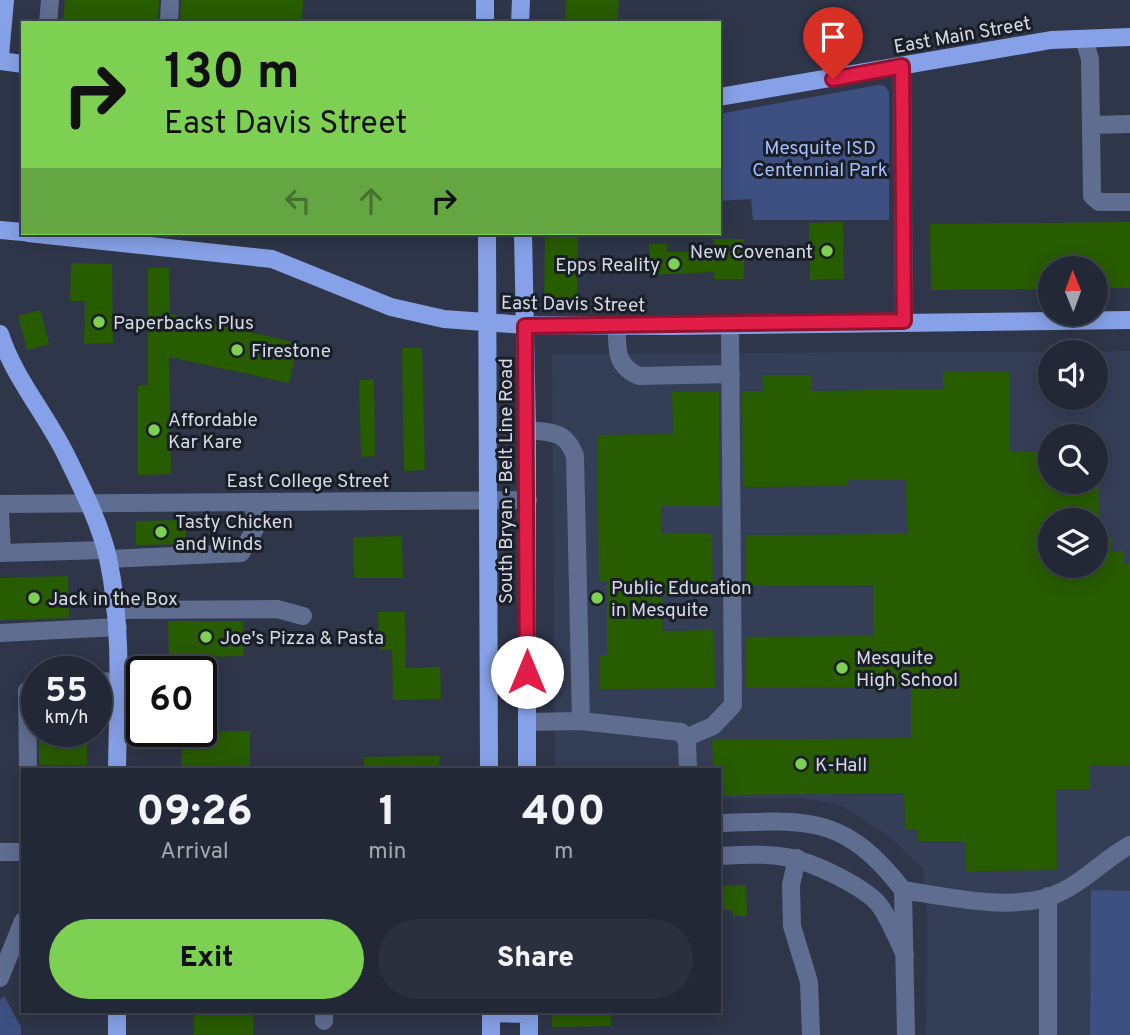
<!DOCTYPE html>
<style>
body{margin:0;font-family:Overpass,sans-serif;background:#2b303f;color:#f1f3f6;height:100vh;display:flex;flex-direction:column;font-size:26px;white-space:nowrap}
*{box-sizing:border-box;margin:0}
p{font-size:23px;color:#a3a6ad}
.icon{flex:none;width:38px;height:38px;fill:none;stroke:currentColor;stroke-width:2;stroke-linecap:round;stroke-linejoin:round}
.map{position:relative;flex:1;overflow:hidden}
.drawer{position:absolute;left:21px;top:768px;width:700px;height:245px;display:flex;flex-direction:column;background:#232837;border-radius:0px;box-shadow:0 4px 18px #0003,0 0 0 2px #404452}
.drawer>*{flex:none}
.hud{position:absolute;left:21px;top:21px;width:700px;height:214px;border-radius:0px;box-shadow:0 4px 18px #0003,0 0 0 2px #404452;background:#7ed053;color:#111;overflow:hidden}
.needle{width:46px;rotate:359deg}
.fabs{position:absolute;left:1038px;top:256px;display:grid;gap:14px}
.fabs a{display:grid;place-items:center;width:70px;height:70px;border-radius:50%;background:#232837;box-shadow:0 4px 18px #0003,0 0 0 2px #404452;font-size:35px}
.speed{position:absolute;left:21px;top:656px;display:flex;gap:14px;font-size:35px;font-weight:700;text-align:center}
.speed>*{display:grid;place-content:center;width:91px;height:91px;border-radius:50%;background:#232837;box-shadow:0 4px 18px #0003,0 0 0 2px #404452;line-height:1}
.speed small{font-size:18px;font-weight:400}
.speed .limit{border:4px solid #111;border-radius:10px;background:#fff;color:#111}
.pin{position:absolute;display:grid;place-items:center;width:60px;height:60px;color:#fff;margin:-72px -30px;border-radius:50% 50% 50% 0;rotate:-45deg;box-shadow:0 0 7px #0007}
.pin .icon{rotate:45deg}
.me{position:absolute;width:77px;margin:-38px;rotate:0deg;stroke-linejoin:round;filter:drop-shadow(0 0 5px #0008)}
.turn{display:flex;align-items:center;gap:24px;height:147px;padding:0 28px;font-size:32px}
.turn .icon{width:91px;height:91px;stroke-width:2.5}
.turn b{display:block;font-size:49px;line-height:60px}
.lanes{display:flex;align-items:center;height:66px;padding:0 28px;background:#0003;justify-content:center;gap:35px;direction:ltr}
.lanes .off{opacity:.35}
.eta{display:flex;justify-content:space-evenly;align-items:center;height:119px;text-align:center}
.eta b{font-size:42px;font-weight:800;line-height:49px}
.button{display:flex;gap:14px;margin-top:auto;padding:14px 28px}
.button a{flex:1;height:80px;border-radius:42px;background:#7ed053;color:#111;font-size:28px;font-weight:800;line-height:80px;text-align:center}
.button a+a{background:#2b303f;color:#f1f3f6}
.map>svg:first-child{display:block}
.built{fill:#353e57;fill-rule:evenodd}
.green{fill:#3e5082}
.building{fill:#285c00}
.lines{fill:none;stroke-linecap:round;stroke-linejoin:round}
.minor{stroke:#5f6d90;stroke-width:18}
.major{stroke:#86a1e7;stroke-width:18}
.route-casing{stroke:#92132f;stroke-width:18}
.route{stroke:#e11d48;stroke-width:12}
.poi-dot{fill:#7ed053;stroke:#1a1e27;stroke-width:2.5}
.labels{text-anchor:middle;stroke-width:6;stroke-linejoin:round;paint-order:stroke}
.street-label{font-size:19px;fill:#d5dae6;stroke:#1a1e27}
.park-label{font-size:19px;fill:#a6bffe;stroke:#1a1e27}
.poi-label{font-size:19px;fill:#d5dae6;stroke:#1a1e27;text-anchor:start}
</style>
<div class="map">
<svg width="1130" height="1035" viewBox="0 0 1130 1035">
<rect width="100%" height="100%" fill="#2f3649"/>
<!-- built -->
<path class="built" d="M1130 351V1035H926L927 918 923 868 888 836 842 806 803 798H719V770H555L552 354ZM1050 352H1096V397H1050ZM1050 436H1096V481H1050ZM1050 520H1096V565H1050Z"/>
<!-- green -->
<path class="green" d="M878 85 885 86 889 92V220H753L751 199 719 201V114Z
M1091 890 1130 891V1035H1090Z
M4 996 21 1027V1035H0V1000Z"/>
<!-- building -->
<path class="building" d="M65 0H159L158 23H63Z
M181 0H303L302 23H180Z
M566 0H619L617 23H565Z
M843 222 844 279 810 280 809 223Z
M1130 222V288H1096V268H1050V289L931 290 930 224Z
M564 233H578L577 302H544L545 235Z
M714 239H744V279H714V272L649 275V244H667V252H714Z
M71 263 112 264 113 343 84 344 85 301H70Z
M148 268H169L170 314 298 343 289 383 169 357 171 474 138 475V386L148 385Z
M40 310 49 344 27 350 18 316Z
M402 348H422L425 470 404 471Z
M1009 371V452L1050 451V481H1098L1099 520H1050V565H1096V538H1112V551H1124V563H1130V766H1090V789H1056L1057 870 966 871 965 841H918V829H905L904 793 719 795V770H713L712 740 911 738V687L746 688V637L873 636V585L746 586 745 535 907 534 906 480H848V486L743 487 742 391H763L762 375H811V391L943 389V372Z
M374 379 375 456 361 457 359 380Z
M672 392H719L720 506H661V534L712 533 713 594 662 595 663 631 714 630 715 688 600 689 599 655H607V581H599L597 435 673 434Z
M185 520 186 544 136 545V521Z
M402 536 403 578H354L353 537Z
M68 576 69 618 0 620V578Z
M378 612H405L406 668 440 667 441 699 393 700 392 649 379 650Z
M168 621H243L244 656 169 658Z
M250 731V770H182L181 732Z
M39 732H87V765H39Z
M439 756V770H364V757Z
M746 885 747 916H733L732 910H719V886Z
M194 1012H253V1035H194Z
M552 1012H611V1026L552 1027Z"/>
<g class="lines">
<!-- minor -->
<path class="minor" d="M48 23 50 0
M169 23 170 0
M1084 39 1090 59 1092 196 1099 202H1130
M902 66 904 321
M1091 125 1130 124
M617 326C617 349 615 366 639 376L731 374
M0 504 528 500
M0 513 2 553
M0 553 105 550
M108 559 241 553 255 529 254 502
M115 610 277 609 303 616
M0 633 118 627
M96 681 118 682
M581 721 681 732 687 741 688 770
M527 722 581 721 575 456C566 431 552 432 527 430
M685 738 713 726 733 705 730 325
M28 770 27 691 37 682
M719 823C808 820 844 814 903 890
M0 852H23
M719 856C774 853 795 853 845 880 856 886 873 896 880 906 890 920 897 939 905 955
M797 858 791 885 792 926 809 982 811 1035
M903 890C950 897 1020 914 1063 891 1087 879 1106 858 1130 845
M903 890 906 1035
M0 978 23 921
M324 1012V1021
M1048 1035V896"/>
<!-- major -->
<path class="major" d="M485 0V23
M520 23 521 0
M0 56 5 0
M0 61 23 64
M719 97 1051 40 1130 37
M0 230 23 232
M28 233 272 259 391 307 444 319 525 325 671 326 1130 320
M487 233 489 770
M523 233 527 430V770
M0 334C14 378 46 414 66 455 82 488 100 523 108 558 123 628 118 700 117 770
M117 1012V1035
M491 1012V1035
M529 1012V1035
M491 1013 529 1014"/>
</g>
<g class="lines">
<!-- route casing -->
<g class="route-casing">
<path id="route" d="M527 672 525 326 904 321 902 66 833 79"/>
</g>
<!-- route -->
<use href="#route" class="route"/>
</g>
<!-- markers -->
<g class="poi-dot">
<circle cx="827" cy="251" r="7"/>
<circle cx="674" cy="264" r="7"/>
<circle cx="99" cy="322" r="7"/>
<circle cx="237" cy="350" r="7"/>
<circle cx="154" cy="430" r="7"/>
<circle cx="161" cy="532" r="7"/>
<circle cx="34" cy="598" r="7"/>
<circle cx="597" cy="598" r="7"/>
<circle cx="206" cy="637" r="7"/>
<circle cx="842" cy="668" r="7"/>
<circle cx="801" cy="764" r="7"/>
</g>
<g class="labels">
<!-- street labels -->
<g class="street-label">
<text transform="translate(962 34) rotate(-10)" y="7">East Main Street</text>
<text transform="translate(573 303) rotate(1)" y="7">East Davis Street</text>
<text x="308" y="487">East College Street</text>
<text transform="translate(505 481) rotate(-90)" y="7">South Bryan - Belt Line Road</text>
</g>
<!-- park labels -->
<g class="park-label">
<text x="820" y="154">Mesquite ISD<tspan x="820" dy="22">Centennial Park</tspan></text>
</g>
<!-- poi labels -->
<g class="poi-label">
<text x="813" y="258" text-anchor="end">New Covenant</text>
<text x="660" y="271" text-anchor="end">Epps Reality</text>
<text x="113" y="329">Paperbacks Plus</text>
<text x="251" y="357">Firestone</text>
<text x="168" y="426">Affordable<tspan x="168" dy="22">Kar Kare</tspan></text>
<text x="175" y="528">Tasty Chicken<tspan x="175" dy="22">and Winds</tspan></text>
<text x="611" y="594">Public Education<tspan x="611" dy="22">in Mesquite</tspan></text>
<text x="48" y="605">Jack in the Box</text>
<text x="220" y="644">Joe's Pizza &amp; Pasta</text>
<text x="856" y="664">Mesquite<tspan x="856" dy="22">High School</tspan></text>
<text x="815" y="771">K-Hall</text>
</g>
</g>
</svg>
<div class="fabs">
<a><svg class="needle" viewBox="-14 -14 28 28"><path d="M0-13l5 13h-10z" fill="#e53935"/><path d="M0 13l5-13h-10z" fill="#a3a6ad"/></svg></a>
<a><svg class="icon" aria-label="sound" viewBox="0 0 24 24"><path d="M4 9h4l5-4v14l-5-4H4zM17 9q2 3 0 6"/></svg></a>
<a><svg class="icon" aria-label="search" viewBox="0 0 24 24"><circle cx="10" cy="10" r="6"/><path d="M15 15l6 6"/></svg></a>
<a><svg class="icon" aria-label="layers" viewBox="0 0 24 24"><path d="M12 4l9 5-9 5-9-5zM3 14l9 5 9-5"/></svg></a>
</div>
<div class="speed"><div>55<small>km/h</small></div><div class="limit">60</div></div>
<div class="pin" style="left:833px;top:79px;background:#d93025"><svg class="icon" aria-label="arrive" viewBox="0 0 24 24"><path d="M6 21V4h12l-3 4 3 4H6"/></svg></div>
<svg class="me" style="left:527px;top:672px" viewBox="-20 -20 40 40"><circle r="19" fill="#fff"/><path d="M0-13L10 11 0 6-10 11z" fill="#e11d48"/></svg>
<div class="hud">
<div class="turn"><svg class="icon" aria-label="right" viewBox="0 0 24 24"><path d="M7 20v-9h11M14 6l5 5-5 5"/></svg><div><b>130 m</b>East Davis Street</div></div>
<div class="lanes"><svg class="icon off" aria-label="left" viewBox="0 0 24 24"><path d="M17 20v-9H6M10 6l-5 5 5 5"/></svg><svg class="icon off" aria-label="ahead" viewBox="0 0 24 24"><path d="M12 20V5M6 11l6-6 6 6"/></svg><svg class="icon" aria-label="right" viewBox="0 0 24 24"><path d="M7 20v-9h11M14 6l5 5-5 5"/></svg></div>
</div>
<section class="drawer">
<div class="eta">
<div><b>09:26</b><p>Arrival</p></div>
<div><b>1</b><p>min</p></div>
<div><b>400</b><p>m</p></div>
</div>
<div class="button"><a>Exit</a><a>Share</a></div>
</section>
</div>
